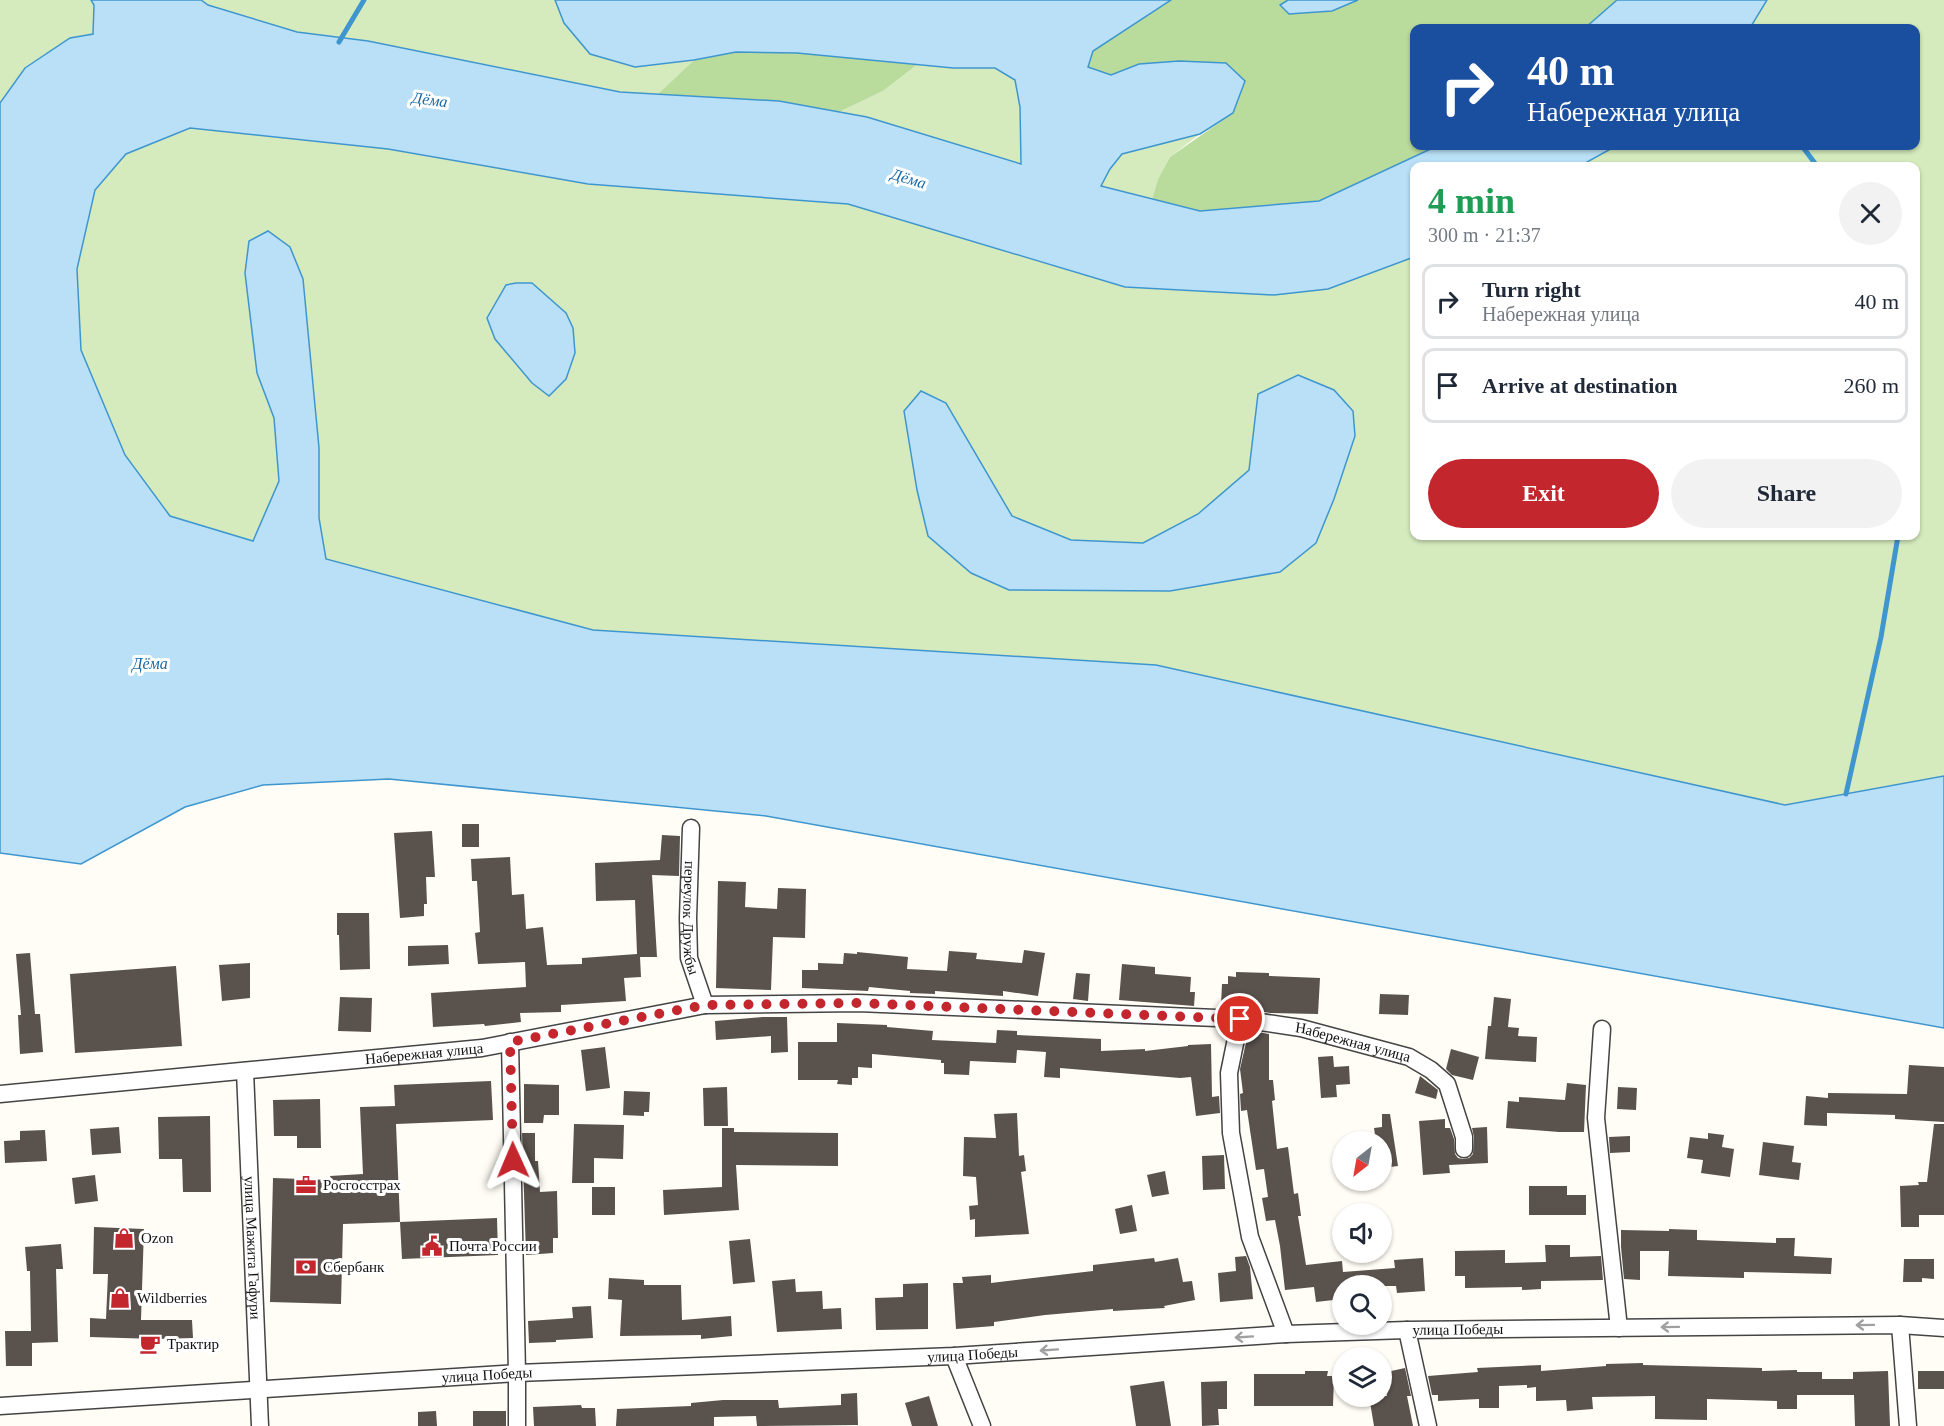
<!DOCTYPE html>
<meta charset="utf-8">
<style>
body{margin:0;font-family:"Times New Roman",serif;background:#f2f2f3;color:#1f2937;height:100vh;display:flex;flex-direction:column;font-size:22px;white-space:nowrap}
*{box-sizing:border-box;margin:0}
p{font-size:20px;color:#747a83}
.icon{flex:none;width:33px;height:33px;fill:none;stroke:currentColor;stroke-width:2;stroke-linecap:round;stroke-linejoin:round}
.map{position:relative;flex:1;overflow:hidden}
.sheet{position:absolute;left:1410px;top:162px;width:510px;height:378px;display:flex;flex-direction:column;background:#fff;border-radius:12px;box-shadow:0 2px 4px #0004}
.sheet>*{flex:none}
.banner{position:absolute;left:1410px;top:24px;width:510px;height:126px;border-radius:12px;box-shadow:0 2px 4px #0004;background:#1a4fa0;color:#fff;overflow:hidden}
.needle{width:39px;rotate:211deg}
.buttons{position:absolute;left:1332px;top:1131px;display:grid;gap:12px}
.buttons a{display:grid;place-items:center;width:60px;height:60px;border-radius:50%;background:#fff;box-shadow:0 2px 4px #0004;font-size:30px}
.pin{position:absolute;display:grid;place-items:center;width:51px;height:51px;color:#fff;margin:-26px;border:3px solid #fff;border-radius:50%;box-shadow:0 2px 6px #0007}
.me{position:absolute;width:66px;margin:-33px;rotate:359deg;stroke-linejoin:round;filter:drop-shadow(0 0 4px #0008)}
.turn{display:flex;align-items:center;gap:21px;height:126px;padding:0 18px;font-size:27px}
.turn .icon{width:78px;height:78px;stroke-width:2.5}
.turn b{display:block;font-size:42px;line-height:51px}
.round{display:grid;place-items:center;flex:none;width:63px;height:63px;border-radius:32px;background:#f2f2f3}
.overview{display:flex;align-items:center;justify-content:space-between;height:102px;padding:0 18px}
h1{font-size:36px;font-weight:700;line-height:45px;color:#1e9e55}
.primary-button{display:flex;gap:12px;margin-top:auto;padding:12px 18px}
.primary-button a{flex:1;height:69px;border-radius:36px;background:#c4262e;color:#fff;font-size:24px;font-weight:700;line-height:69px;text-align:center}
.primary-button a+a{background:#f2f2f3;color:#1f2937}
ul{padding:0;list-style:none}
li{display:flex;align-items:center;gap:18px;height:75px;margin:0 12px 9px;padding:0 6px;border:3px solid #e0e1e3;border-radius:12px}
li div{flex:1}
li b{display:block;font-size:22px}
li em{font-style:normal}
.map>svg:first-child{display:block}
.green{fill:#d5ebbd}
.forest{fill:#b9dc9c}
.water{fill:#b9e0f7;stroke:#3f96cf;stroke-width:1.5}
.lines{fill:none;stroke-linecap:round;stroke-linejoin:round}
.stream{stroke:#3f96cf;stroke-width:5}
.building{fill:#5a524d}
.street-casing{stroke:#444;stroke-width:19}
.street{stroke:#fff;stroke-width:16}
.oneway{stroke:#a0a0a0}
.route{stroke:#c4262e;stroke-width:10;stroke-dasharray:0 18}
.labels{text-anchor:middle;stroke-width:6;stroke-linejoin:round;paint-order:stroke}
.street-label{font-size:15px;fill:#111;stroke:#fff}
.poi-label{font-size:15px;fill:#111;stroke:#fff;text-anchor:start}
.water-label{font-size:16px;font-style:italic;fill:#1768a6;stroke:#fff}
</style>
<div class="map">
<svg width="1944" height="1426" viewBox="0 0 1944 1426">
<rect width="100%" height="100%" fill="#fffdf5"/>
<!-- green -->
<path class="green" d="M0 0H91L94 5V34L70 38 25 67 0 103Z
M201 0H555L564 23 635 67 694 60 658 94 620 92 368 41 297 32 208 5Z
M1766 0H1944V776L1785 805 1156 665 593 630 326 559 319 518V448L303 279 257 373 274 418 279 481 253 541 170 516 125 455 81 350 77 269 95 190 126 154 190 128 388 149 588 184 848 204 1125 287 1274 295 1328 289 1414 257V536H1916V166H1580L1616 146H1916V28H1749Z
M918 64 953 68H996L1015 80 1020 107 1021 164 867 117 839 112 883 91Z
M1200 134 1170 157 1158 179 1152 199 1101 186 1110 169 1122 154Z"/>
<!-- forest -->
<path class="forest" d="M1171 0H1288L1281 5 1290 14 1332 11 1358 0H1617L1585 28H1414V146H1437L1319 201 1200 211 1152 199 1158 179 1170 157 1233 113 1139 64 1111 75 1088 67 1093 51Z
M736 52 797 53 918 64 883 91 839 112 779 101 658 94 694 60Z"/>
<!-- water -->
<path class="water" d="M91 0H201L208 5 297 32 368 41 620 92 779 101 867 117 1021 164 1020 107 1015 80 995 68H953L797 53 736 52 694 60 635 67 590 54 564 23 555 0H1171L1093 51 1088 67 1111 75 1139 64 1179 61 1226 63 1245 81 1233 113 1200 134 1122 154 1110 169 1101 186 1200 211 1319 201 1437 146H1616L1580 166H1414V257L1328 289 1274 295 1125 287 848 204 588 184 388 149 190 128 126 154 95 190 77 269 81 350 125 455 170 516 253 541 279 481 274 418 257 373 245 273 249 241 268 231 290 247 303 279 319 448V518L326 559 593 630 1156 665 1785 805 1944 776V1028L766 816 389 779 263 785 185 807 81 864 0 853V103L25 68 70 38 93 34 94 5Z
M1288 0H1358L1332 11 1289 14 1280 5Z
M1617 0H1767L1750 28H1585Z
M516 283H532L566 313 573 328 575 353 566 379 549 396 532 383 495 339 487 318 506 285Z
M1298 375 1334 390 1353 411 1355 436 1334 499 1316 543 1280 572 1170 591 1009 590 971 573 928 536 917 490 904 411 921 391 946 403 1012 516 1071 540 1143 543 1198 514 1249 470 1258 394Z"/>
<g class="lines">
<!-- stream -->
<path class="stream" d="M339 42 364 0
M1802 146 1817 166
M1846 794 1881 637 1898 536"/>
</g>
<!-- building -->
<path class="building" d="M462 824H479V847H462Z
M432 831 435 877H426L427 904H424V916L400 918 394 833Z
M662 835 680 836 679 876 652 875 657 957H640L641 977 624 978 626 1001 561 1005V1012L520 1013 521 1022 485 1026 484 1024 433 1027 431 993 526 987 525 962 478 964 475 933 480 932 477 881H472L471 859 510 857 512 895 524 894 526 929 543 927 547 965 582 964V958L637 954 635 900 596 901 595 863 660 860Z
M718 881 746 882 745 907 777 909 778 888 806 889 805 938 773 937 771 990 716 988Z
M337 913H369L370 969 340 970 339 935H337Z
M448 945 449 964 408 966V946Z
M1024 950 1045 953 1038 996 1003 991V996L935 991V994L910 993V991L869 987 868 991 802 988V970H818V963L843 964 844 953 857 954V952L908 957 907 969 947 971 949 951 977 953 976 959 1022 963Z
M30 953 35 1014H40L43 1052 20 1054 18 1015H21L16 954Z
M250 963V998L222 1001 219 965Z
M1122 964 1155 967V974L1191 977 1190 992H1195L1194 1006 1119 1000Z
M176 966 182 1046 75 1053 70 974Z
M1236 972 1269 973V976L1320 978 1318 1014 1270 1013 1252 1010 1253 1006 1221 1005 1222 984H1228V976L1236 977Z
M1076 973 1090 974 1088 1001 1073 999Z
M1380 994 1409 995 1408 1015 1379 1014Z
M340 997 372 998 371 1032 338 1031Z
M1494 997 1511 999 1508 1027 1519 1028 1518 1036 1537 1037 1536 1062 1485 1059 1488 1026H1491Z
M763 1017H787L788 1052 771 1053V1036L716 1040 715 1021Z
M837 1023 887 1025V1027L933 1031 932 1040 996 1043 997 1030 1017 1031V1035L1101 1039V1051L1145 1049V1051L1188 1046V1045L1211 1044 1212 1097 1219 1096 1220 1113 1196 1116 1191 1077 1180 1078 1060 1068V1078L1044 1077 1046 1052 1017 1050 1016 1063 970 1061 969 1075 944 1074V1063H941V1060L872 1054V1068L858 1067V1078H852V1085L837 1084 838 1080H798V1042H837Z
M1252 1031 1269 1034V1080H1273L1275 1100 1272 1101 1277 1149 1288 1147 1294 1194 1298 1193 1301 1216H1298L1306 1265 1342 1261 1343 1272 1395 1268 1394 1260 1423 1258 1425 1291 1397 1293 1396 1286H1342V1299L1316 1302 1314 1287 1285 1290 1280 1246 1275 1220 1266 1221 1262 1198 1268 1197 1264 1169 1256 1170 1247 1110 1241 1111 1240 1094 1243 1093 1240 1069 1248 1034H1252Z
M605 1047 610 1088 586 1091 581 1050Z
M1451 1049 1479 1057 1473 1080 1452 1075 1446 1069Z
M1333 1056 1334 1067 1349 1066 1350 1084 1336 1085 1337 1097 1321 1098 1318 1057Z
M1909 1065 1944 1067V1122L1895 1119V1115L1827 1113V1126L1804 1125 1806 1096 1828 1098V1093L1907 1094Z
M1420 1076 1438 1090 1436 1099 1415 1093Z
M491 1081 493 1120 396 1124 400 1222 343 1224 341 1304 270 1302 273 1178 331 1180 330 1176 363 1174 360 1107 395 1106 394 1085Z
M1567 1083 1586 1085 1584 1132H1559L1506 1128 1508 1101 1519 1102V1097L1565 1100Z
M524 1084 559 1085V1115H544L543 1123H524Z
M727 1087 728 1126H704L703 1088Z
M1618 1087 1637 1088 1636 1110 1617 1109Z
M624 1091 650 1092 649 1112H644V1116L623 1115Z
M320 1099 321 1148H297V1136H274L273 1100Z
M1017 1113 1019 1156 1024 1155 1026 1171 1021 1172 1029 1234 975 1237V1219L970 1220 969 1206 978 1205 976 1177 963 1176 964 1137 996 1138 994 1114Z
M1382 1114H1390L1398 1166 1382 1168V1142H1376L1374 1128 1382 1127Z
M210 1116 211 1192H183L182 1159H159L158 1117Z
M1445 1119V1128H1450L1454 1139 1455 1154 1458 1158 1463 1159 1469 1158 1473 1154 1474 1137 1472 1128 1487 1127 1488 1163 1449 1165 1450 1173 1423 1175 1419 1121Z
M574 1124 624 1125 623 1159 594 1158V1183H572Z
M1934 1124H1944V1215H1919V1227H1901L1900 1186 1919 1185 1918 1182H1927Z
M119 1127 121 1153 92 1155 90 1129Z
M722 1128H734V1132L838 1133V1166L736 1165 739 1210 664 1215 663 1190 722 1187Z
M45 1130 47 1161 5 1163 4 1141 20 1140V1131Z
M522 1133H535V1161H538L540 1192 557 1191 558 1238H553V1253L526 1255Z
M1708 1133 1724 1135 1722 1147 1734 1149 1730 1177 1701 1173 1703 1160 1687 1158 1690 1137 1708 1139Z
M1630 1136V1152L1610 1153 1609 1137Z
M1763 1142 1794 1146 1792 1162 1801 1163 1799 1180 1759 1175Z
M1224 1155 1225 1189 1203 1190 1202 1156Z
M1165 1171 1169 1194 1152 1197 1147 1175Z
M95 1175 98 1201 75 1204 72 1178Z
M1529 1186H1567V1195H1586V1215H1529Z
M592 1187H615V1215H592Z
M1132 1205 1137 1231 1120 1234 1115 1209Z
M497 1218 498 1255 402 1259 400 1222Z
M94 1227 144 1229 141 1320H192L193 1338 156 1339 90 1337V1318L106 1319 108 1274H93Z
M1669 1229 1697 1230V1240L1776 1243V1238H1795L1794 1256 1832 1258 1831 1274 1744 1272V1278L1668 1276 1669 1251H1640V1280L1624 1279 1621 1247V1230L1669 1231Z
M750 1239 755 1282 733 1284 729 1241Z
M61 1244 63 1269H56L58 1342 32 1343V1366H6L5 1331H31L30 1271H27L25 1247Z
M1545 1245H1570V1257L1601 1256 1603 1280 1541 1281V1289L1522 1290V1287L1465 1288V1276H1455V1251L1505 1250V1263L1546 1262Z
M1246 1256 1250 1267 1253 1299 1220 1302 1218 1273 1236 1271 1235 1257Z
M1154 1258 1155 1262 1178 1258 1183 1282 1192 1281 1195 1300 1164 1306 1165 1308 1113 1311V1309L1045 1315 994 1322V1326L956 1329 953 1283H963L962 1277 991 1275V1283L1093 1271V1265Z
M1904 1259H1934V1279L1922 1278V1282H1903Z
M609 1278 644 1280V1285H681L682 1320 731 1316 732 1336 701 1339V1335L620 1336 622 1300 608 1299Z
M795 1279 796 1292 822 1291 823 1309 841 1308 842 1329 777 1332 772 1281Z
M928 1283V1329L876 1330 875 1298 903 1297V1284Z
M591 1306 593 1338 556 1340V1342L529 1343 528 1321 573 1318 572 1307Z
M1643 1363V1365L1762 1368V1371L1797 1370V1372H1822V1379H1853V1372L1888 1371 1890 1426H1855L1854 1395H1797V1409H1777V1401L1707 1399V1420L1655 1419V1396L1592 1397 1593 1409 1567 1411 1566 1400 1536 1401V1387L1527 1388V1385L1499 1386V1408H1479V1399L1438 1401V1395H1432L1428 1376 1478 1372 1477 1368 1541 1365V1371L1606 1366V1364Z
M1405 1368 1411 1396H1407L1413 1426H1374L1369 1396H1387L1382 1373Z
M1305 1371H1328L1327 1376H1334L1333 1406H1254V1374H1305Z
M1918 1371H1944V1389H1918Z
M1164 1381 1171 1426H1136L1130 1386Z
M1227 1381V1409H1218L1219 1425 1202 1426 1201 1382Z
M857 1393 858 1425 757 1426 756 1416 714 1417V1426H616L617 1409 691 1406V1403L723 1400H778L779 1408 841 1405V1394Z
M929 1396 938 1426H912L905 1403Z
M581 1405 582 1408H595L596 1426H534L533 1407Z
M436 1411 437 1426H418V1412Z
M473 1411H506V1426H473Z"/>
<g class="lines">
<!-- street casing -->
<g class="street-casing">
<g id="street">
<path id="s1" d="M691 828 688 918 689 958 705 1005"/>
<path d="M1240 1019 1229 1073 1231 1133 1250 1237 1286 1334"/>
<path d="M1602 1029 1596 1118 1619 1328"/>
<path d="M510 1042 517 1373V1426"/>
<path id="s2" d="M245 1071 260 1426"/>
<path id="s3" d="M0 1094 482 1048 705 1005 858 1003 1240 1019 1301 1028 1409 1057 1431 1070 1447 1084 1464 1137V1149"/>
<path d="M1900 1325 1908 1426"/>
<path d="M1407 1330 1428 1426"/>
<path d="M954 1356 982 1426"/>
<path id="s4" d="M0 1406 517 1373 954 1356 1286 1334 1407 1330 1900 1325 1944 1328"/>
</g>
</g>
<!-- street -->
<use href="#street" class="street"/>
</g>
<!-- one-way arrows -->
<defs><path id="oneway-shaft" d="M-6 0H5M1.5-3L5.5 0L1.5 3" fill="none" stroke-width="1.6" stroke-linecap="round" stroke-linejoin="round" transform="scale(1.5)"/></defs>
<g class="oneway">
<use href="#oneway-shaft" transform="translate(1865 1325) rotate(179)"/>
<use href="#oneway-shaft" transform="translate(1670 1327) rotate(179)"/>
<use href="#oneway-shaft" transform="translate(1244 1337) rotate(176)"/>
<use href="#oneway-shaft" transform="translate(1049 1350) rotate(176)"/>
</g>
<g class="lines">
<!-- route -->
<path class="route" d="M513 1160 510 1042 705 1005 858 1003 1240 1019"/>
</g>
<!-- icons -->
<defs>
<g id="office-bare" transform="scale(1.62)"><path d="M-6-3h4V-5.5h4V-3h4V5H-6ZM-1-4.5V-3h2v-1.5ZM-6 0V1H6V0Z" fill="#c4262e" stroke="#fff" stroke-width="2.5" paint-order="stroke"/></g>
<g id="shop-bare" transform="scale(1.62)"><path d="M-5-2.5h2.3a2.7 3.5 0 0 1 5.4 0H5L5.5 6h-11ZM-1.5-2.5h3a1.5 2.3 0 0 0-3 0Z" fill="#c4262e" stroke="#fff" stroke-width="2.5" paint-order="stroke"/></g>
<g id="civic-bare" transform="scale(1.62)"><path d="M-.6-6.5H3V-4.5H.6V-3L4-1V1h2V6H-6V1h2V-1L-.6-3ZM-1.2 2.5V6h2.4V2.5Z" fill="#c4262e" stroke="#fff" stroke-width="2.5" paint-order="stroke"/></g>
<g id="bank-bare" transform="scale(1.62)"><path d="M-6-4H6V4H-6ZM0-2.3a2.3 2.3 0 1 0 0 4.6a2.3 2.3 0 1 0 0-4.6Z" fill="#c4262e" stroke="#fff" stroke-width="2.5" paint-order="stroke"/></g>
<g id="cafe-bare" transform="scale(1.62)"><path d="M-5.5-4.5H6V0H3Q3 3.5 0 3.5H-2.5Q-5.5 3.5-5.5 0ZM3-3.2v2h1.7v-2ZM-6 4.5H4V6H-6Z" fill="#c4262e" stroke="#fff" stroke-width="2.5" paint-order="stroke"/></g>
</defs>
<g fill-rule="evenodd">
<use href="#office-bare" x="306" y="1185"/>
<use href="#shop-bare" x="124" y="1238"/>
<use href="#civic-bare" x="432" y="1246"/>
<use href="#bank-bare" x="306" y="1267"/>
<use href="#shop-bare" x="120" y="1298"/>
<use href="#cafe-bare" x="150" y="1344"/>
</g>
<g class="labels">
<!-- street labels -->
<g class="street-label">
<text dy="5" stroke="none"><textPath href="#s1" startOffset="90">переулок Дружбы</textPath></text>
<text dy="5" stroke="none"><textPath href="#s3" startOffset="1362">Набережная улица</textPath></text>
<text dy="5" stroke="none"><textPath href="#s3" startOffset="426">Набережная улица</textPath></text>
<text dy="5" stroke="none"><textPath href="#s2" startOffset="177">улица Мажита Гафури</textPath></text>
<text dy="5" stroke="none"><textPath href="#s4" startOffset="1460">улица Победы</textPath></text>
<text dy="5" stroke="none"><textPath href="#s4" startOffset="974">улица Победы</textPath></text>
<text dy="5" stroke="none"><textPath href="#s4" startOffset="488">улица Победы</textPath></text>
</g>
<!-- poi labels -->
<g class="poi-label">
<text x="323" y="1190">Росгосстрах</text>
<text x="141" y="1243">Ozon</text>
<text x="449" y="1251">Почта России</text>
<text x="323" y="1272">Сбербанк</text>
<text x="137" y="1303">Wildberries</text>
<text x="167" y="1349">Трактир</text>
</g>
<!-- water labels -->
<g class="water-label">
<text transform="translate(430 99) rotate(8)" y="6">Дёма</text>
<text transform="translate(909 178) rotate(17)" y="6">Дёма</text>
<text x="150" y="669">Дёма</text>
</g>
</g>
</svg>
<div class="buttons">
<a><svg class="needle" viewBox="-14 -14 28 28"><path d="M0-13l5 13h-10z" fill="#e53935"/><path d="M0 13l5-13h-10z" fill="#747a83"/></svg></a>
<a><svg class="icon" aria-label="sound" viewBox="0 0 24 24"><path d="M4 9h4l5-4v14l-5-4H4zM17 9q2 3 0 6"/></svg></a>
<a><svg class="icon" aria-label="search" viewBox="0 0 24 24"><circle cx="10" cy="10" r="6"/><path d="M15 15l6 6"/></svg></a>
<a><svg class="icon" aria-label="layers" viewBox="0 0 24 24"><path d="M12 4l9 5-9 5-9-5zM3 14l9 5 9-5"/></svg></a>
</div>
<div class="pin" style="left:1240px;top:1019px;background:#d93025"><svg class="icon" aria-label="arrive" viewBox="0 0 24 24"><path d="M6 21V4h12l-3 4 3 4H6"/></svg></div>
<svg class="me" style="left:513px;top:1160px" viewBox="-20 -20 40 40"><path d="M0-17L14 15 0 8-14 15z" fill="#c4262e" stroke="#fff" stroke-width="4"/></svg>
<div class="banner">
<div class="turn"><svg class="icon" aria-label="right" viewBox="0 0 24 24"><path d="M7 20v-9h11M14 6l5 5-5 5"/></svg><div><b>40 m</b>Набережная улица</div></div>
</div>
<section class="sheet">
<div class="overview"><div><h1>4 min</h1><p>300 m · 21:37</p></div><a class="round"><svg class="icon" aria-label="close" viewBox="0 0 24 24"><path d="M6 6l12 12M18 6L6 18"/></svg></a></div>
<ul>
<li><svg class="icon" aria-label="right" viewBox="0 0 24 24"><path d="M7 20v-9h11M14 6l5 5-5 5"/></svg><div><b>Turn right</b><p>Набережная улица</p></div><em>40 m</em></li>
<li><svg class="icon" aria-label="arrive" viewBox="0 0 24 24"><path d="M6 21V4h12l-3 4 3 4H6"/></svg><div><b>Arrive at destination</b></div><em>260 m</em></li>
</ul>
<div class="primary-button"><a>Exit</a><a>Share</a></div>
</section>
</div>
